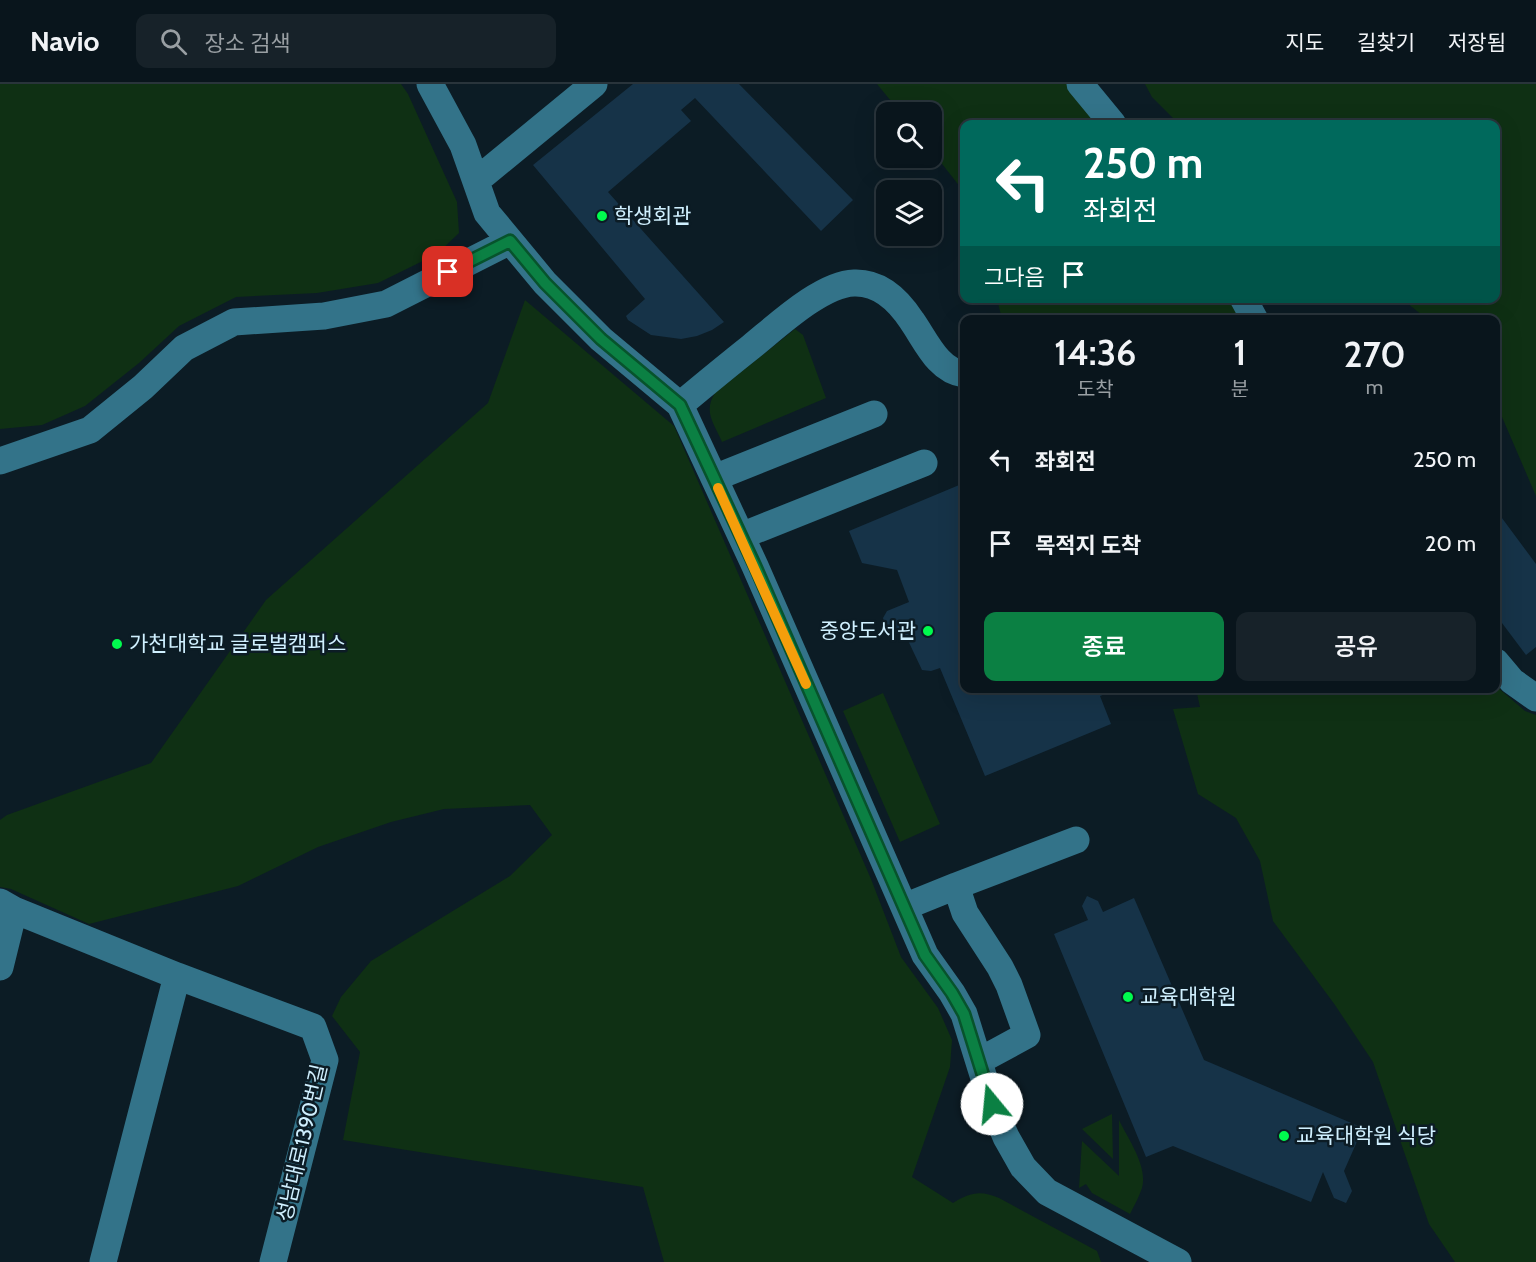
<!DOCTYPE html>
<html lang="ko">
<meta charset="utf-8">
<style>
body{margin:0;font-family:Cabin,"Noto Sans KR",sans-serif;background:#172229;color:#f1f3f6;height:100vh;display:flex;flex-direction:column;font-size:22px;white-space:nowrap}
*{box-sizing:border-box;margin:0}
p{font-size:20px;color:#999fa3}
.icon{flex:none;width:33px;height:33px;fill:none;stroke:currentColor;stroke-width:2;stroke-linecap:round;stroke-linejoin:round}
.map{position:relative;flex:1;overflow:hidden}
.sheet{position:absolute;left:960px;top:231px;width:540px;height:378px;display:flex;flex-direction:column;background:#09151c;border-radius:12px;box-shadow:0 6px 24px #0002,0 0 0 2px #29343b}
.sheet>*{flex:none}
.guide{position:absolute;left:960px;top:36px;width:540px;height:183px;border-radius:12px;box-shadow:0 6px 24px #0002,0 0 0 2px #29343b;background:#00695c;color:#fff;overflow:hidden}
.tools{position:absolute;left:876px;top:18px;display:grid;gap:12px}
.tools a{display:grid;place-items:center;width:66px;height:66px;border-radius:12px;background:#09151c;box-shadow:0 6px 24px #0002,0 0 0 2px #29343b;font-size:30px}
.pin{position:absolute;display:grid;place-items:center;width:51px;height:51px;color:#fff;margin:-26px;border-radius:12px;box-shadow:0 3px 9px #0006}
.me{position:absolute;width:66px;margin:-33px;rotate:343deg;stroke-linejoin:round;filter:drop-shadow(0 0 4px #0008)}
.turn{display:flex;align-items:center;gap:21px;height:126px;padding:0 24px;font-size:27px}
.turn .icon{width:78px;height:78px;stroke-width:2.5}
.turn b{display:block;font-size:42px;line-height:51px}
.then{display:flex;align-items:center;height:57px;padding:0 24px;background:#0003;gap:12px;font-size:22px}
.eta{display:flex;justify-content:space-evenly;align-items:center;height:102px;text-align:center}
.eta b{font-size:36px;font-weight:600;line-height:42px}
.button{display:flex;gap:12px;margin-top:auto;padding:12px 24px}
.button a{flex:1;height:69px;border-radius:12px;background:#0b8043;color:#fff;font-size:24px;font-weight:600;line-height:69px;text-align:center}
.button a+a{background:#172229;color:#f1f3f6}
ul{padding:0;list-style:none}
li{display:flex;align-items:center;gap:18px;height:84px;padding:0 24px}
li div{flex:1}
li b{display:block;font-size:22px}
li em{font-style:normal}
header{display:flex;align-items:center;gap:36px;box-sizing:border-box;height:84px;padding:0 30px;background:#09151c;border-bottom:2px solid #29343b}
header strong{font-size:28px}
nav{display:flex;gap:33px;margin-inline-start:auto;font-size:21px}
.search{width:420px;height:54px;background:#172229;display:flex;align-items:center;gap:15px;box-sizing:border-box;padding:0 21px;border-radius:12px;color:#999fa3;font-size:22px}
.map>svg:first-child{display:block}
.green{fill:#0f3014}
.building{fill:#163348}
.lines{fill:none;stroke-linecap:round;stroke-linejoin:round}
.minor{stroke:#337389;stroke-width:27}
.route-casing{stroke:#07532c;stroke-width:15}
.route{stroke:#0b8043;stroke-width:10}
.slow{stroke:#f59e0b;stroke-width:10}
.poi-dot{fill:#00fb4e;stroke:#0c1c25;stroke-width:2}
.labels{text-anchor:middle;stroke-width:5;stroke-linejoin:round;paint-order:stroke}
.poi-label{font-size:21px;fill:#d0f0ff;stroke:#0c1c25;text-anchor:start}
.street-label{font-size:21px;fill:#d0f0ff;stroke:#0c1c25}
</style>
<header>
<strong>Navio</strong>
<div class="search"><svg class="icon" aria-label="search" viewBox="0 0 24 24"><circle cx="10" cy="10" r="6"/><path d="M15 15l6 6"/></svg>장소 검색</div>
<nav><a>지도</a><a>길찾기</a><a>저장됨</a></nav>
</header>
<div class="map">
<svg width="1536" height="1178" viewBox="0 0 1536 1178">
<rect width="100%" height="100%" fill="#0c1c25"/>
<!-- green -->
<path class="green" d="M0 0H401L408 10 457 118 459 149 437 170 378 199 317 209 236 213 179 242 139 279 85 322 42 341 0 345Z
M877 0H1077L1108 40H964V108L932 67V28H900Z
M1145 0H1536V412L1496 319V236L1427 235 1402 215 1496 214V40H1179L1152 13Z
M997 215H1236L1248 235H1002Z
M525 216 674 342 871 795 901 873 938 924 952 956 950 983 912 1093 953 1119C970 1108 981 1106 999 1114L1097 1167 1101 1178H664L643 1103 343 1056 360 968 332 932 341 913 371 877 510 792 552 751 530 721 444 725 391 738 318 763 238 802 89 840 11 805 0 803V736L7 731 151 679 266 516 488 319Z
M795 245 803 251 826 314 722 358C714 339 703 328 715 309Z
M1496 602 1525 627 1536 631V1178H1455L1429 1140 1373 978 1335 921 1273 837 1260 777 1236 734 1198 710 1173 625 1200 623 1196 605 1496 604Z
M883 609 940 740 900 758 843 627Z
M1112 1030 1113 1075 1082 1045Z
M1119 1036C1128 1055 1148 1082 1142 1104 1139 1113 1134 1122 1130 1130L1092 1109 1086 1100 1079 1104 1082 1057 1119 1092Z"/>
<!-- building -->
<path class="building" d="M633 0H739L853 116 821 147 695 14 681 26 691 37 608 108 724 238 712 246 697 252 681 255 651 251 628 236 626 232 645 215 533 81Z
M964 399V604L1118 605 1100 612 1111 640 985 692 940 584 931 587 922 586 904 548 896 549 885 540 883 534 887 527 909 518 897 486 862 479 849 447Z
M1496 426 1536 480V563L1526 571 1496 531Z
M1087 812 1098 817 1103 828 1134 814 1204 976 1363 1044 1344 1087 1352 1107 1346 1119 1334 1114 1323 1088 1311 1118 1173 1062 1146 1073 1054 850 1088 836 1082 822Z"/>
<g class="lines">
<!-- minor -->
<path class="minor" d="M430 0 463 61 487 129 545 199 601 255 680 321 755 482 925 871 952 909 964 930 992 1020 1006 1053 1023 1083 1047 1108 1178 1178
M1080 0 1113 40
M476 97 594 0
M1243 214 1255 236
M680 321C704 301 727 282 751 263 776 243 821 200 854 199 880 198 899 217 912 237 926 257 938 287 964 290
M0 377 90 346 143 303 184 264 234 238 324 232 386 220 510 157
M714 394 874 330
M741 452 924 379
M1496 578 1512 597 1536 614
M956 802 1076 756
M0 818 14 826 177 892 313 943 325 976 273 1178
M904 823 956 802 965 829 1000 883 1009 901 1027 951 979 977
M0 883 14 826
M103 1178 177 892"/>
</g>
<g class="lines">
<!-- route casing -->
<g class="route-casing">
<path id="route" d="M448 188 510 157 545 199 601 255 680 321 755 482 925 871 952 909 964 930 992 1020"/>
</g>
<!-- route -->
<use href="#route" class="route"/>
<!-- slow -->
<path class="slow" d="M718 404 806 600"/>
</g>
<!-- markers -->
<g class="poi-dot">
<circle cx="602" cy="132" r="6"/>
<circle cx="928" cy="547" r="6"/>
<circle cx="117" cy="560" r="6"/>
<circle cx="1128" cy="913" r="6"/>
<circle cx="1284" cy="1052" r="6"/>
</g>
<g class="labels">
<!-- poi labels -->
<g class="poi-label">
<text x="614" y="139">학생회관</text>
<text x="916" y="554" text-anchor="end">중앙도서관</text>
<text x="129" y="567">가천대학교 글로벌캠퍼스</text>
<text x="1140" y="920">교육대학원</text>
<text x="1296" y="1059">교육대학원 식당</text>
</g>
<!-- street labels -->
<g class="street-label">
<text transform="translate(302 1059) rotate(-77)" y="7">성남대로1390번길</text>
</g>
</g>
</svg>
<div class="tools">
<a><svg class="icon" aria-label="search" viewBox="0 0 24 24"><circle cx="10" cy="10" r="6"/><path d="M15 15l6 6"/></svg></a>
<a><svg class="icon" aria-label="layers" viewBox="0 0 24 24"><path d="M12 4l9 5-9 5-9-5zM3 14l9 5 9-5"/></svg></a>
</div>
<div class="pin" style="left:448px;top:188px;background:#d93025"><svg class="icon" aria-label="arrive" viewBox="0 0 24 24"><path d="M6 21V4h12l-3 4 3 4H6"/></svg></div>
<svg class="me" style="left:992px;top:1020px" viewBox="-20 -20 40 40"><circle r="19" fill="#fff"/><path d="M0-13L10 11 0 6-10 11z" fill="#0b8043"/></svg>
<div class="guide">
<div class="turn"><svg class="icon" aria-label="left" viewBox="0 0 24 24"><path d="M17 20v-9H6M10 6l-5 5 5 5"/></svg><div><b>250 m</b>좌회전</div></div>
<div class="then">그다음<svg class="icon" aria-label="arrive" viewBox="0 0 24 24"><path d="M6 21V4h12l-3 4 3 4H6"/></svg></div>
</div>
<section class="sheet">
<div class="eta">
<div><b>14:36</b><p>도착</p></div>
<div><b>1</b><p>분</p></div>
<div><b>270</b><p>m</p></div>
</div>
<ul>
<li><svg class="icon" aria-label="left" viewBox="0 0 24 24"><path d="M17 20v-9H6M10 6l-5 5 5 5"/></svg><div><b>좌회전</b></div><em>250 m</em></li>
<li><svg class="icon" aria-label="arrive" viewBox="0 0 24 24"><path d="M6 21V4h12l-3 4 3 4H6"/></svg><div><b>목적지 도착</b></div><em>20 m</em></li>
</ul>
<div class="button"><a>종료</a><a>공유</a></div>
</section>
</div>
